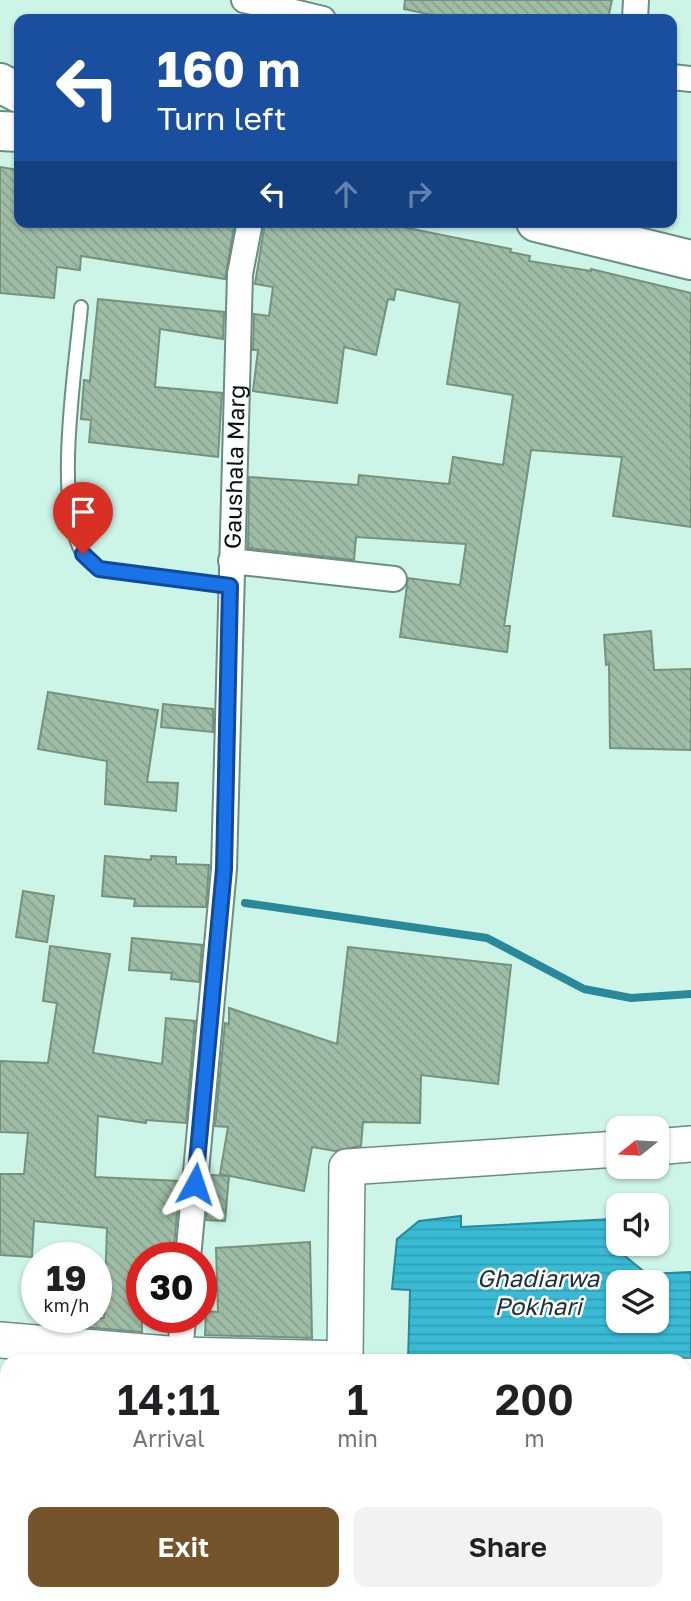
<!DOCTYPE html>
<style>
body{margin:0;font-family:"Golos Text",sans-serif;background:#f2f2f2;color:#202124;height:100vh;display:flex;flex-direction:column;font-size:26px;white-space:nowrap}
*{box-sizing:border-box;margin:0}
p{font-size:23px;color:#757577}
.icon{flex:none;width:38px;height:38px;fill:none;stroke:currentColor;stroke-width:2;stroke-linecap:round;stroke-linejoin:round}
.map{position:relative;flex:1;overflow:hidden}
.panel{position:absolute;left:0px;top:1354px;width:691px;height:247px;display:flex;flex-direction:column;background:#fff;border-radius:21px 21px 0 0;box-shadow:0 2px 5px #0004}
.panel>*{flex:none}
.hud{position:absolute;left:14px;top:14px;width:663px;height:214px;border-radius:14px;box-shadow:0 2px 5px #0004;background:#1a4fa0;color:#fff;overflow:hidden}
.needle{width:46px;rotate:252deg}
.controls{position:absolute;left:606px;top:1116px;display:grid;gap:14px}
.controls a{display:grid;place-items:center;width:63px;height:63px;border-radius:14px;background:#fff;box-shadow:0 2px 5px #0004;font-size:35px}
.speed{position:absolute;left:21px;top:1242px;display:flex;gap:14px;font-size:35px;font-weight:700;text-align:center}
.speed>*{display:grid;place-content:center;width:91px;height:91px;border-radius:50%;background:#fff;box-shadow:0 2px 5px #0004;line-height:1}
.speed small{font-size:18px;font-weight:400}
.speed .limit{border:10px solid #d22;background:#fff;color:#111}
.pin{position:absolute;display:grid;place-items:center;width:60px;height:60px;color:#fff;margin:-72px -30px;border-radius:50% 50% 50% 0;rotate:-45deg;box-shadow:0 0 7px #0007}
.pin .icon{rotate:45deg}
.me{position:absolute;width:77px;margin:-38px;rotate:5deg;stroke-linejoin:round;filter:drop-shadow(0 0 5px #0008)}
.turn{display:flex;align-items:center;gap:24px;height:147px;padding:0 28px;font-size:32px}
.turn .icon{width:91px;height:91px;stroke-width:2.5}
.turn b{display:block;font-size:49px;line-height:60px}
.lanes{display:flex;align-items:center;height:66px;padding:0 28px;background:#0003;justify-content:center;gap:35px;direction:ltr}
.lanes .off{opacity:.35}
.eta{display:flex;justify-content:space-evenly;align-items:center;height:119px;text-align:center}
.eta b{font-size:42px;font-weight:600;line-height:49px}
.primary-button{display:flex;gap:14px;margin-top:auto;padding:14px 28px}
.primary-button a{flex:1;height:80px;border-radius:14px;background:#75532b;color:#fff;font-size:28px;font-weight:600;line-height:80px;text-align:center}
.primary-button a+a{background:#f2f2f2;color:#202124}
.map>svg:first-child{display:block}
.water{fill:url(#water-rules);stroke:#298899;stroke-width:2;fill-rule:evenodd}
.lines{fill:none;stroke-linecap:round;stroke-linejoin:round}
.stream{stroke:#298899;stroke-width:8}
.building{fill:url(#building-back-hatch);stroke:#76927d;stroke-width:2}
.lane-casing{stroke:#698e83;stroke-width:16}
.street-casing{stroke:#698e83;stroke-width:28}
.secondary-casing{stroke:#698e83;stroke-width:38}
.primary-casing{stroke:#698e83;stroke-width:42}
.path{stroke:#809f95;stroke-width:4.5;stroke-dasharray:3.5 3.5;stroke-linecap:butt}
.lane{stroke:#fff;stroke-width:12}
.street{stroke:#fff;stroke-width:24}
.secondary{stroke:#fff;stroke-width:35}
.primary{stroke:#fff;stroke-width:38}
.route-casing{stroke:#114b97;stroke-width:18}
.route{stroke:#1a73e8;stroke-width:12}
.labels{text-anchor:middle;stroke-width:5;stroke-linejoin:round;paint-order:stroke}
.street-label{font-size:23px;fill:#04120d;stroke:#fff}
.water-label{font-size:24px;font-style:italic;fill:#1b3036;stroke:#fff}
</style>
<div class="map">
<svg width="691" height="1601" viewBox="0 0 691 1601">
<defs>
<pattern id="water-rules" width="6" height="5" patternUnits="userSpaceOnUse" patternTransform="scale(1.75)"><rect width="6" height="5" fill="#39bad5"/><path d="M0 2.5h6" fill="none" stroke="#319fb6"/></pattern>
<pattern id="building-back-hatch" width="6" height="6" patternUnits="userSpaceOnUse" patternTransform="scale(1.75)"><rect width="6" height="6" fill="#9fbca6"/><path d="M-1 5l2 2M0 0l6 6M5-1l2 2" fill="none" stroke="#87a18e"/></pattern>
</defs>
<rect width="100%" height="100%" fill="#ccf4e7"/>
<!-- water -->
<path class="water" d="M461 1216V1227L612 1219 614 1247 647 1274 691 1272V1371L684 1362 408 1361 410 1290 392 1289 397 1239 419 1221ZM618 1283H656V1321H618Z
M684 1429 691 1431V1599L383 1600V1594H684Z"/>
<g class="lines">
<!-- stream -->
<path class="stream" d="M245 903 487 938 584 989 631 998 691 994"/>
</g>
<!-- building -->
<path class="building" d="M405 0H612L608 19H451L404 9Z
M0 167 19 170V222H235L225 279 81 256 80 270 57 267 54 298 0 293Z
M265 222H331L371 227 372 222H378L511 249 510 252 530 256 529 261 591 271V269L691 293V527L613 516 622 457 531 450 504 626H510L507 652 400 637 408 578 460 585 466 544 356 537 354 560 248 548 249 477 358 485 359 475 449 484 453 457 503 465 513 395 447 384 460 303 396 289 394 300 388 299 376 355 344 347 337 403 253 391 258 350H253L254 314 269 316 273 287 255 284Z
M98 299 224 312 223 339 160 329 155 387 222 393 218 457 89 442 91 420 81 419 84 380 90 381Z
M651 631 654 670 691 669V750L610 748 609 664 606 665 604 635Z
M48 692 158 710 147 782 178 783 176 811 105 804 107 761 38 749Z
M163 704 213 709V732L161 727Z
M105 856 151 860V856L176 857V864L209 865 206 907 134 906 135 899 102 896Z
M23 891 54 896 47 942 16 937Z
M132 938 202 945 199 982 171 979 172 973 129 970Z
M50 946 110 954 93 1053 162 1064 166 1018 195 1021 186 1123 146 1120V1123L98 1116 95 1177 180 1181 173 1258H142V1332L71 1326V1318H104L107 1228 34 1221 32 1257 0 1255V1174H24L28 1133 0 1132V1061L48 1063 57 1003 43 1001Z
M348 947 511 965 498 1084 421 1075 420 1123 363 1122 361 1146 335 1151 312 1147 304 1191 220 1174 228 1127 215 1126 225 1023 229 1024V1008L337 1044Z
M211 1175 229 1176 225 1221 206 1220Z
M310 1242 312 1338 205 1335 206 1311 218 1312 216 1248Z"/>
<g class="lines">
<!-- lane casing -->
<g class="lane-casing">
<path id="lane" d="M81 307C76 365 53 506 83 554 87 560 95 565 99 569L230 586"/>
</g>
<!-- street casing -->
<g class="street-casing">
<g id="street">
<path d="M244 0 323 19"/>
<path d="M635 19 636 0"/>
<path d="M672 77 691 79"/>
<path d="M231 561 394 579"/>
<path id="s1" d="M188 1258 224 869 240 274 250 222"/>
<path d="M180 1355 183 1318"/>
<path d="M684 1371H691"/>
<path d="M684 1429 691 1431"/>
<path d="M344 1601V1594"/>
</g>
</g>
<!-- secondary casing -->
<g class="secondary-casing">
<path id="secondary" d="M656 1147 691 1144
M0 1340 180 1355 345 1359 347 1167 618 1149"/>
</g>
<!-- primary casing -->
<g class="primary-casing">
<path id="primary" d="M0 83 19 93
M0 131 19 132
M536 222 691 260"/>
</g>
<!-- path -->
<path class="path" d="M690 1453 691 1475"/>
<!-- lane -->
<use href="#lane" class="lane"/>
<!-- street -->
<use href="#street" class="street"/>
<!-- secondary -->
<use href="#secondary" class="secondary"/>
<!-- primary -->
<use href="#primary" class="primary"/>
</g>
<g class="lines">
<!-- route casing -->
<g class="route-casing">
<path id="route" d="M83 554 99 569 230 586 224 869 195 1184"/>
</g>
<!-- route -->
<use href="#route" class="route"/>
</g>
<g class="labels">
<!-- street labels -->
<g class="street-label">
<text dy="8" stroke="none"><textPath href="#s1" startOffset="793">Gaushala Marg</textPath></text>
</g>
<!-- water labels -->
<g class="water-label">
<text x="538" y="1287">Ghadiarwa<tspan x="538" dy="28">Pokhari</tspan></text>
</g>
</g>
</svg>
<div class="controls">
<a><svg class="needle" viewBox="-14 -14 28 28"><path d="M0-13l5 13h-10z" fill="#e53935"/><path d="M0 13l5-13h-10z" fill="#757577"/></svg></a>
<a><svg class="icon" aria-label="sound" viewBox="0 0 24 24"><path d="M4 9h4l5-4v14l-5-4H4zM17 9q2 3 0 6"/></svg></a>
<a><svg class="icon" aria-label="layers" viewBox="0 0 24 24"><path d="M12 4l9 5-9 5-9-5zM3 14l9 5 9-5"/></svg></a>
</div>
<div class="speed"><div>19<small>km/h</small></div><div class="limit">30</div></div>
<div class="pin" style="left:83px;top:554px;background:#d93025"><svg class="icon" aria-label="arrive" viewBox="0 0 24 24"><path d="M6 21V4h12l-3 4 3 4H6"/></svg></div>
<svg class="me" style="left:195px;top:1184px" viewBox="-20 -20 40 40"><path d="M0-17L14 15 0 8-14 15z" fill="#1a73e8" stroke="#fff" stroke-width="4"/></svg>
<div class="hud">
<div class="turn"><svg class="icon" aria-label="left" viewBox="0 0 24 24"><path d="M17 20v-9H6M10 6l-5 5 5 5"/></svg><div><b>160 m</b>Turn left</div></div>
<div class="lanes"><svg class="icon" aria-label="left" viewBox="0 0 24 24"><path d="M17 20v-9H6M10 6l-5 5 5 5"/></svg><svg class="icon off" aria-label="ahead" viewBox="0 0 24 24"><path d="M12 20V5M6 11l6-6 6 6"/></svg><svg class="icon off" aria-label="right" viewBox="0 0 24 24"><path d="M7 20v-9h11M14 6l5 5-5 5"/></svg></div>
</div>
<section class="panel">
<div class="eta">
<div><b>14:11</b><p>Arrival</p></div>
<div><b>1</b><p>min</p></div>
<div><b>200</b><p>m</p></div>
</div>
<div class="primary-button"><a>Exit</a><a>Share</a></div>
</section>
</div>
